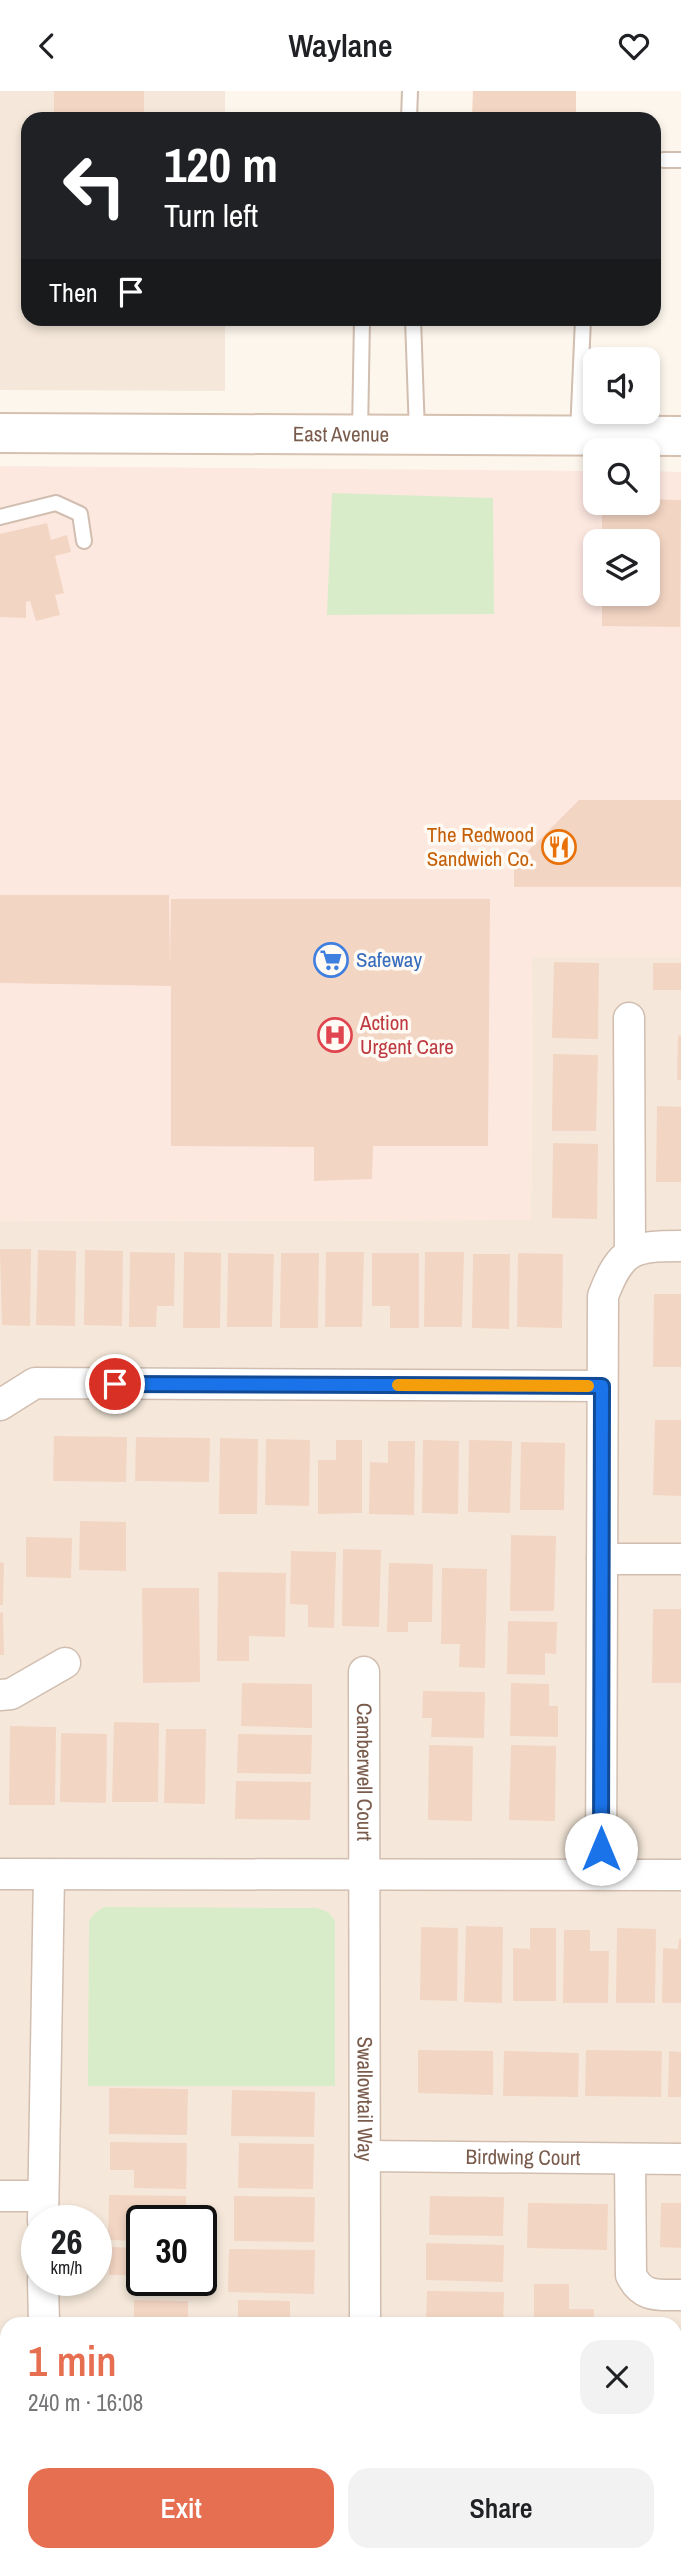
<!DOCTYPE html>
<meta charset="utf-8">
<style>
body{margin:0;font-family:"Archivo Narrow",sans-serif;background:#f2f2f2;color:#202124;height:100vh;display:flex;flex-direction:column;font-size:26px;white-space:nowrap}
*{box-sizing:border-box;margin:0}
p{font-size:23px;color:#757577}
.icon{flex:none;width:38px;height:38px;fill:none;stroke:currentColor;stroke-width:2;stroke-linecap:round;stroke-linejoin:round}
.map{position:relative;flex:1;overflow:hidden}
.side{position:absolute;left:0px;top:2226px;width:682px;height:245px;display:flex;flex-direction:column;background:#fff;border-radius:21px 21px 0 0;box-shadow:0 4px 10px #0003}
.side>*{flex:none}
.top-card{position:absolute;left:21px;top:21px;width:640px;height:214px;border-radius:21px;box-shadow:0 4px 10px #0003;background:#202124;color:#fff;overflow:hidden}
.buttons{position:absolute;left:583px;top:256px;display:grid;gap:14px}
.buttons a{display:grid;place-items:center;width:77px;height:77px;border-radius:14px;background:#fff;box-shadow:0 4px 10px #0003;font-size:35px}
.speed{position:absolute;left:21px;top:2114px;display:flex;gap:14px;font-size:35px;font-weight:700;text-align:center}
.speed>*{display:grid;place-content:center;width:91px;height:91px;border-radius:50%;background:#fff;box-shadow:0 4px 10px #0003;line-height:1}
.speed small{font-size:18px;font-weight:400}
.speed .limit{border:4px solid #111;border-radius:10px;background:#fff;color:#111}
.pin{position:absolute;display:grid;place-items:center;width:60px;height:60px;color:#fff;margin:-30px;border:4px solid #fff;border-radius:50%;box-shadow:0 2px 7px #0007}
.me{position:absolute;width:77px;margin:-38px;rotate:0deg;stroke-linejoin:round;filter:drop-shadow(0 0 5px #0008)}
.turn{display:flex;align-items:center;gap:24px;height:147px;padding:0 28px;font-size:32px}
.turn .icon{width:91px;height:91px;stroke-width:2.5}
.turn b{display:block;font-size:49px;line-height:60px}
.then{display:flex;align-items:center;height:66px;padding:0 28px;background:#0003;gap:14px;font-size:26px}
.round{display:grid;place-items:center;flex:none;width:74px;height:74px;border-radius:21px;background:#f2f2f2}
.overview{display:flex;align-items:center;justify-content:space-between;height:119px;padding:0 28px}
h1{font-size:42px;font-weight:600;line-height:52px;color:#e76f51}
.cta{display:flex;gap:14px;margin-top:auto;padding:14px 28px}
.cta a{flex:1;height:80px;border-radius:21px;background:#e76f51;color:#fff;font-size:28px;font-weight:600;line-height:80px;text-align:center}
.cta a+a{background:#f2f2f2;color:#202124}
header{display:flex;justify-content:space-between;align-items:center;height:91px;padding:0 28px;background:#fff;font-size:32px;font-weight:600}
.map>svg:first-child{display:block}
.residential{fill:#f5e8da;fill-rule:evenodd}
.commercial{fill:#fde8e0;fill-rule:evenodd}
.green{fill:#d8ecc9}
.building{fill:#f3d5c3}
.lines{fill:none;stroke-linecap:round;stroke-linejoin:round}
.service-casing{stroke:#d1beb0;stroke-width:18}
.minor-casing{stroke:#d1beb0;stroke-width:33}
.secondary-casing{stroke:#d6c0b0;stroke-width:42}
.service{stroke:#fff;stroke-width:14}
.minor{stroke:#fff;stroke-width:30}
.secondary{stroke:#fff;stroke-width:38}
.route-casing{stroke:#114b97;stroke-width:18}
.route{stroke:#1a73e8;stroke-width:12}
.slow{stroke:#f59e0b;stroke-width:12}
.labels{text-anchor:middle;stroke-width:7;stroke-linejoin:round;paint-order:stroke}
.street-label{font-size:21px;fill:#7a5c4d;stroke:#fffaf3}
.food-label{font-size:21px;fill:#c56008;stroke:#fffaf3;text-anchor:end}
.shop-label{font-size:21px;fill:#366cbe;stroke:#fffaf3;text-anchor:start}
.health-label{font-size:21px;fill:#be3a42;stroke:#fffaf3;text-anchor:start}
</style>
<header><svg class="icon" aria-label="back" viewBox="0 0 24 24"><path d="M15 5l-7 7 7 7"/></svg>Waylane<svg class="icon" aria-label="heart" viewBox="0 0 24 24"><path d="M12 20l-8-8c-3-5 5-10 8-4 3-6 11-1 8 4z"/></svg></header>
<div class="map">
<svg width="681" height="2471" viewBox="0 0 681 2471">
<rect width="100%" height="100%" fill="#fdf6ec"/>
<!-- residential -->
<path class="residential" d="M0 0H225V28H28V228H225V300L0 299Z
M532 865 681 866V2471H0V1130L531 1129ZM37 2130H96V2189H37ZM142 2130H201V2189H142ZM7 2233H676V2464H7Z"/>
<!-- commercial -->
<path class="commercial" d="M0 375 595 380V411H648V380L681 381V866H532L531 1129 0 1130ZM595 450H648V502H595Z"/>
<!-- green -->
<path class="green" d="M332 402 493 407 494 523 327 524Z
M104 1816 317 1817 328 1821 335 1830V1995H88L89 1830 94 1823Z"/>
<!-- building -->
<path class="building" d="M54 0H144V22L54 21Z
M473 0H576V26L472 24Z
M648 408 681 409 680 536 602 535V502H648V450H602V411H648Z
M47 432 51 449 67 444 71 461 55 465 64 502 55 504 60 524 36 530 30 510 26 511V527L0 526V443Z
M579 709H681V796H514V774Z
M0 804H169L170 877 171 808H490L488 1055H373L372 1088 314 1090V1056L171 1055V895L0 892Z
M554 871 599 872 598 948 552 947Z
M653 872H681V899H653Z
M678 944 681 945V989H677Z
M553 963 598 964 596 1040H552Z
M657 1015 681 1016V1091H656Z
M553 1052 598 1053 597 1128 552 1127Z
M0 1158H31L30 1235 2 1234Z
M38 1159 76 1160 75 1235 36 1234Z
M85 1159 123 1160 122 1235 84 1234Z
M130 1161 175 1162 174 1215H157L156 1236H129Z
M184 1161 221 1162 220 1237H183Z
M326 1161H364L362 1236H325Z
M425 1161H464L462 1236H424Z
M228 1162 274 1163 272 1236H227Z
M281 1162H319L318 1237H280Z
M372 1162H419V1237H390V1215H372Z
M518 1162 563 1163 562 1237 517 1236Z
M473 1163H510L509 1238 472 1237Z
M654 1203H681V1276H653Z
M655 1329H681V1405L653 1404Z
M54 1345 127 1346 126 1391 53 1390Z
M136 1346 210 1347 209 1391 135 1390Z
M220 1347 258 1348 257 1423H219Z
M266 1348 310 1349 309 1415 265 1414Z
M336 1349H362V1422L318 1423V1369H336Z
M423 1349 459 1350 458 1423 422 1422Z
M469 1349 512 1350 510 1422 468 1421Z
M388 1350H415L414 1424 369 1423 370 1371 388 1372Z
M521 1351 565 1352 564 1419H520Z
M80 1430 126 1431V1480L79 1479Z
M511 1444 556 1445 554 1520H510Z
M26 1446 72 1447 71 1487 26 1486Z
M343 1458 381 1459 379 1536 342 1535Z
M291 1460 336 1461 334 1537 308 1536V1514L290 1513Z
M0 1471 4 1472 3 1514H0Z
M389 1472 433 1473 432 1531H408V1541H387Z
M442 1477 487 1478 485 1577 459 1576 460 1553H441Z
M218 1481 286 1482 285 1546 249 1545V1570H217Z
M142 1497H199L200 1591 143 1592Z
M653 1518H681V1592H652Z
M3 1521 4 1564H0V1522Z
M508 1530 557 1531 556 1563 545 1562V1584L507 1583Z
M242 1592 312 1593V1637L241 1635Z
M511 1592 549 1593V1615H558V1646L510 1645Z
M423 1600 485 1601 484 1647 431 1646 432 1627H422Z
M114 1631 159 1632 158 1711H112Z
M10 1635 56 1636 55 1714H9Z
M166 1638H206L205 1713 164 1712Z
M61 1642 107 1643 106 1712 60 1711Z
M238 1643 312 1644 311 1683 237 1682Z
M429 1654 473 1655 472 1730 428 1729Z
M511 1654 556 1655 555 1730 509 1729Z
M236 1690 311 1691 310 1729 235 1728Z
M466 1835 503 1836 502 1912 464 1911Z
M421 1836 458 1837 457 1910 420 1909Z
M530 1837H556V1910H513V1857L530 1858Z
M617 1837 656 1838 655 1912H616Z
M564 1839H590V1860H609L608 1912H563Z
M679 1848H681V1912H662L663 1857 678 1858Z
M418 1959 493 1960V2004L418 2002Z
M586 1959 662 1960 661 2006 585 2005Z
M504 1960 579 1962 578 2006 503 2005Z
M669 1960 681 1961V2006H668Z
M109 1997 188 1998 187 2044 109 2043Z
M232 1999 315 2001 314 2046 231 2045Z
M110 2051 187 2052 186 2098 134 2097V2079H110Z
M239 2052 314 2053 313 2098 238 2097Z
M109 2104 186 2105V2130H142V2150L108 2149Z
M234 2105 315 2106 314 2151 234 2150Z
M430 2105 504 2106 503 2145 429 2144Z
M528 2112 608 2113 607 2159 527 2157Z
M661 2112H681V2157L660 2156Z
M426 2152 504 2154 503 2191 426 2189Z
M109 2156 142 2157V2189H186L185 2201H132V2184H109Z
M229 2158 315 2159 314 2203 228 2201Z
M534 2193H569V2218H594L593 2233H534Z
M427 2200 504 2201 503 2233H426Z
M134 2209 188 2210V2233H109V2227H134Z
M238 2209 290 2210V2226L314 2227V2233H238Z
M0 2285H7V2366H0Z
M109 2464H183V2471H109Z
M236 2464H314L313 2471H236Z"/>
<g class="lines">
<!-- service casing -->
<g class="service-casing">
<path id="service" d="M409 28 410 0
M663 69H681
M413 228 417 342
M360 342 362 228
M578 343 583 228
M0 426 56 412 80 423 84 450"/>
</g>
<!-- minor casing -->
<g class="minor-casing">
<g id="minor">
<path d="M629 927 630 1161"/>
<path d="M0 1314 35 1292 602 1295"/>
<path d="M602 1468H681"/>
<path id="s1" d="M364 1581 365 2233"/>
<path d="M0 1604 11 1603 65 1572"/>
<path d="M0 1783 681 1784"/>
<path d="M601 1783 603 1205C621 1158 632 1155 681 1155"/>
<path id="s2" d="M365 2065 681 2068"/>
<path d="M630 2068 631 2184C642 2207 658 2204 681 2204"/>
<path d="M0 2105H43"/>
<path d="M43 2130 49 1784"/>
<path d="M43 2189 44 2233"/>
<path d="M0 2417H7"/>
<path d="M46 2464V2471"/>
<path d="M364 2471V2464"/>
</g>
</g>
<!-- secondary casing -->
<g class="secondary-casing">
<g id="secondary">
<path id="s3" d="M0 342 681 345"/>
</g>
</g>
<!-- service -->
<use href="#service" class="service"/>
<!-- minor -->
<use href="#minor" class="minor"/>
<!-- secondary -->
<use href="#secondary" class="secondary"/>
</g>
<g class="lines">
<!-- route casing -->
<g class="route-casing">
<path id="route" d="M115 1293 602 1295 601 1758"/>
</g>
<!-- route -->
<use href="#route" class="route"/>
<!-- slow -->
<path class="slow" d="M398 1294 588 1295"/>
</g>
<!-- icons -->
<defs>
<g id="restaurant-ring" transform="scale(1.75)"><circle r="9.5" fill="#fffaf3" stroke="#e8710a" stroke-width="1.5"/><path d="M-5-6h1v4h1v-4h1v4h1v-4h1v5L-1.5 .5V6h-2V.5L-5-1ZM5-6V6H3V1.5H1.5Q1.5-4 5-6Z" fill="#e8710a"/></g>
<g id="supermarket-ring" transform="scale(1.75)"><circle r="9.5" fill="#fffaf3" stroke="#3f7fe0" stroke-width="1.5"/><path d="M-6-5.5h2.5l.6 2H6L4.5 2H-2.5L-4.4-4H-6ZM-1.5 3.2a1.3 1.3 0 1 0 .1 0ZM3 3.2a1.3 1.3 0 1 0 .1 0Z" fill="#3f7fe0"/></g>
<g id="hospital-ring" transform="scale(1.75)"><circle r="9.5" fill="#fffaf3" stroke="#e0444e" stroke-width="1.5"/><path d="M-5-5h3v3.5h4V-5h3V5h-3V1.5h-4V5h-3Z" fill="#e0444e"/></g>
</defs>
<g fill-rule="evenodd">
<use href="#restaurant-ring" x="559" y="756"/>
<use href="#supermarket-ring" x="331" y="869"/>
<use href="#hospital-ring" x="335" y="944"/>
</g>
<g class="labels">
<!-- street labels -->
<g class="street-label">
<text dy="7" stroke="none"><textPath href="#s3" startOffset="341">East Avenue</textPath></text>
<text dy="7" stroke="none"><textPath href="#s1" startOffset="100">Camberwell Court</textPath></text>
<text dy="7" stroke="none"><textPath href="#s1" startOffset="427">Swallowtail Way</textPath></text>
<text dy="7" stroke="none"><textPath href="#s2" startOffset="158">Birdwing Court</textPath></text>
</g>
<!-- food labels -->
<g class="food-label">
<text x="534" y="751">The Redwood<tspan x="534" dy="24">Sandwich Co.</tspan></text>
</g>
<!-- shop labels -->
<g class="shop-label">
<text x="356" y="876">Safeway</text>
</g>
<!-- health labels -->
<g class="health-label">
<text x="360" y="939">Action<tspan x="360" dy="24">Urgent Care</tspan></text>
</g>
</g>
</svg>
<div class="buttons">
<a><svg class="icon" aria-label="sound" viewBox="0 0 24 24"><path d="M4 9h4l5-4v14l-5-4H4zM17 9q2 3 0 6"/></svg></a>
<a><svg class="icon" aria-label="search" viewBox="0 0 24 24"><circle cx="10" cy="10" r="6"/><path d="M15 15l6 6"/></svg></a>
<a><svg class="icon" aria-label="layers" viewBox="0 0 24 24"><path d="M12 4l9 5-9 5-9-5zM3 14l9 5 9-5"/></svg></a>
</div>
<div class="speed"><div>26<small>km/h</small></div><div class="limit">30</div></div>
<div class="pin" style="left:115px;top:1293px;background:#d93025"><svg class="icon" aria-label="arrive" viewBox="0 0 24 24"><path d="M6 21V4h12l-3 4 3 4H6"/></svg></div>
<svg class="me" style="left:601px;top:1758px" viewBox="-20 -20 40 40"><circle r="19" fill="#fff"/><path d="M0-13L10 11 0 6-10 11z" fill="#1a73e8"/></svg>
<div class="top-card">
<div class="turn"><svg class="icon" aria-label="left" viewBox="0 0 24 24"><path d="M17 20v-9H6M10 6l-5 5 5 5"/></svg><div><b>120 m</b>Turn left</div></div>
<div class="then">Then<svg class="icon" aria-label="arrive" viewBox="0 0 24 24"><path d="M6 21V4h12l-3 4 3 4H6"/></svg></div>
</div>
<section class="side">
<div class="overview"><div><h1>1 min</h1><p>240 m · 16:08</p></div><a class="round"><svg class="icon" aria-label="close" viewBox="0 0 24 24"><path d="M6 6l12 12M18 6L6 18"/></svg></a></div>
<div class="cta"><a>Exit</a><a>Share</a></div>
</section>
</div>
